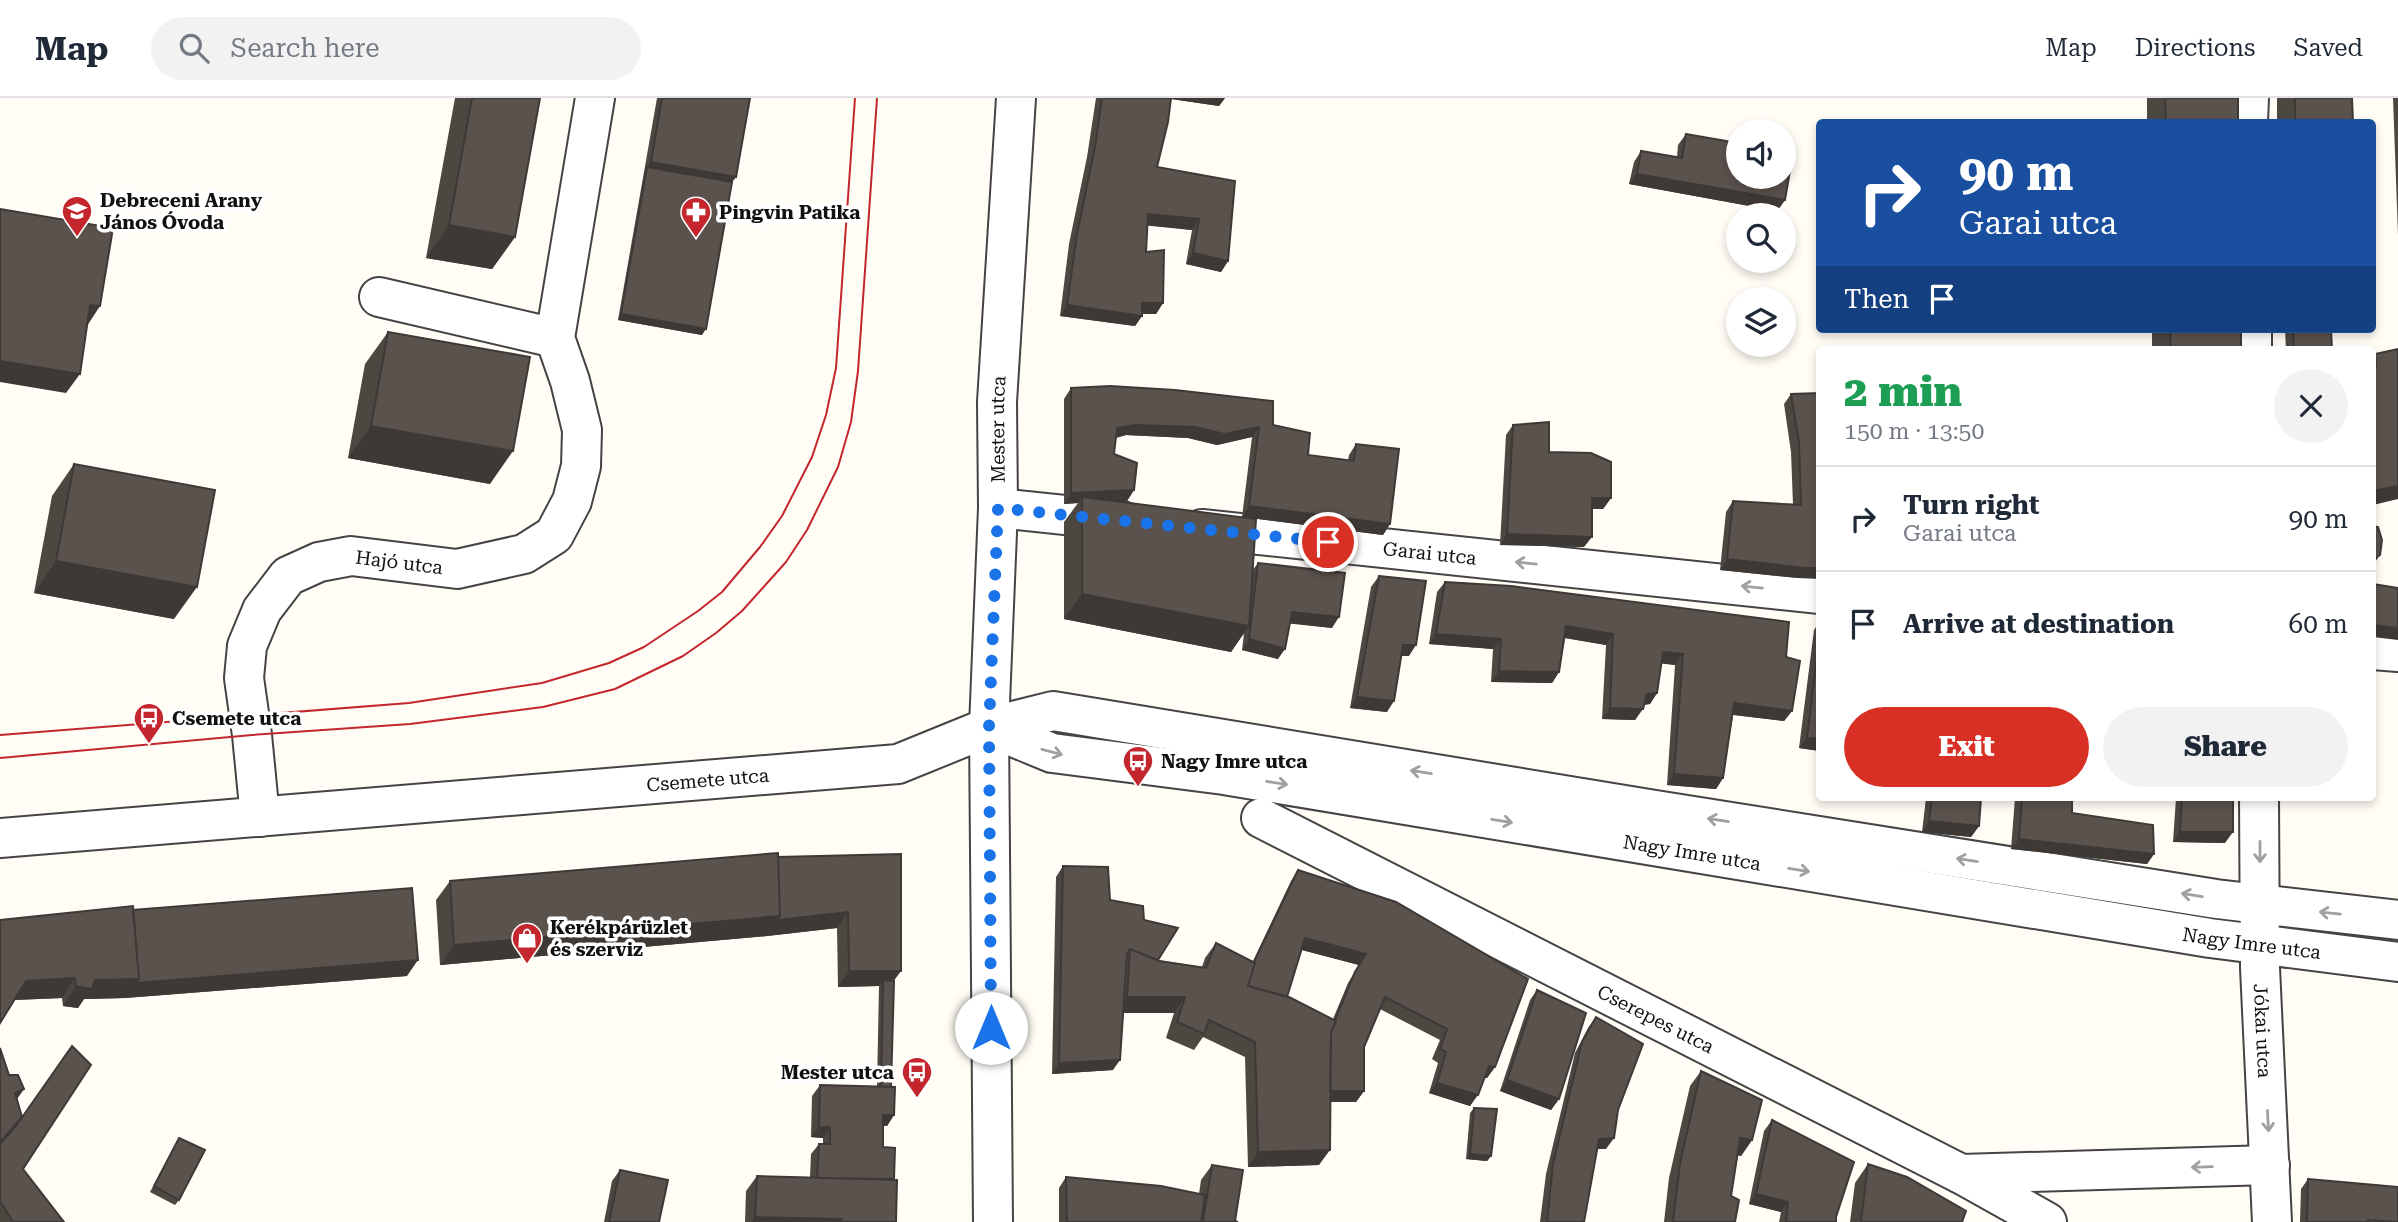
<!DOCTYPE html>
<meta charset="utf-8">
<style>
body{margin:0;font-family:"Roboto Serif",serif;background:#f2f2f3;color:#1f2937;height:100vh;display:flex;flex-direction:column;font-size:26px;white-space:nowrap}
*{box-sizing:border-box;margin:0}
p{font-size:23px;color:#747a83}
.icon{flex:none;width:38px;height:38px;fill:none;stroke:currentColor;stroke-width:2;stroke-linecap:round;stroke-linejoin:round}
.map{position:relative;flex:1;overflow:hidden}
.details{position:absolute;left:1816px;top:248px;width:560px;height:455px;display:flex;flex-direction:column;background:#fff;border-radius:7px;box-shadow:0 4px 10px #0003}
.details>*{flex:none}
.hud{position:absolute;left:1816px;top:21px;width:560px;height:214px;border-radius:7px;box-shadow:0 4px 10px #0003;background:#1a4fa0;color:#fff;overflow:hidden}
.controls{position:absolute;left:1726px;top:21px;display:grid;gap:14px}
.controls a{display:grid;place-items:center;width:70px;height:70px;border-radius:50%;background:#fff;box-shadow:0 4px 10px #0003;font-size:35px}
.pin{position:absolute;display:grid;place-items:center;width:60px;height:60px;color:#fff;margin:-30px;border:4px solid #fff;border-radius:50%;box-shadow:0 2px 7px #0007}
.me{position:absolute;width:77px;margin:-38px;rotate:0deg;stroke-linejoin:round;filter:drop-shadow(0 0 5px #0008)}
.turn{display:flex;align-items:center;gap:24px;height:147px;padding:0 28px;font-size:32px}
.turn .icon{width:91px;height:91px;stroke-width:2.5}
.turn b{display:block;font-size:49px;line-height:60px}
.then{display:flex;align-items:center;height:66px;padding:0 28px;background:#0003;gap:14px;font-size:26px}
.round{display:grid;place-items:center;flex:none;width:74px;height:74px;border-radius:37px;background:#f2f2f3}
.overview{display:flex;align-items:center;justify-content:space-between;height:119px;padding:0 28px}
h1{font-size:42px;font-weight:800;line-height:52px;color:#1e9e55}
.action{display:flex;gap:14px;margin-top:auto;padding:14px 28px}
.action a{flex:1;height:80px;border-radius:42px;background:#d93025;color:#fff;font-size:28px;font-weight:800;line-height:80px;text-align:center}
.action a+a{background:#f2f2f3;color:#1f2937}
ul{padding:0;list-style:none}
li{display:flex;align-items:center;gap:21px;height:105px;padding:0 28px;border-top:2px solid #e0e1e3}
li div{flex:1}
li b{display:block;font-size:26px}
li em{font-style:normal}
header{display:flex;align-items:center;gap:42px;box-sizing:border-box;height:98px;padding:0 35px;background:#fff;border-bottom:2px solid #e0e1e3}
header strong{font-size:33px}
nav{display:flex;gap:38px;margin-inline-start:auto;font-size:24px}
.search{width:490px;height:63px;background:#f2f2f3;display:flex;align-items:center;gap:18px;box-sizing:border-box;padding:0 24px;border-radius:38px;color:#747a83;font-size:26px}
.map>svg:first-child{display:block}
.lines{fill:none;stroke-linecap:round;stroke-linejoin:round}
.minor-casing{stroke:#444;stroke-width:42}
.tertiary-casing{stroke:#444;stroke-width:42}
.minor{stroke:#fff;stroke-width:38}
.tertiary{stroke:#fff;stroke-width:38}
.tram{stroke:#c4262e;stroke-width:2}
.wall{fill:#4d4742;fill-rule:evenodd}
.shaded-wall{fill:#3f3936}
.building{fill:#5a524d;stroke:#3f3936;stroke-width:2}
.oneway{stroke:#a0a0a0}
.route{stroke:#1a73e8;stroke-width:12;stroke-dasharray:0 21.6}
.labels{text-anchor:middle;stroke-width:7;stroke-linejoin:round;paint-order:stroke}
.poi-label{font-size:19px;font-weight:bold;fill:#111;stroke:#fff;text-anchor:start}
.street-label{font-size:19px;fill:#111;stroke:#fff}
</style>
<header>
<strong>Map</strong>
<div class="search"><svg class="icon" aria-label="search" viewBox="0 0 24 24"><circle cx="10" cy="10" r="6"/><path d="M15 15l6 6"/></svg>Search here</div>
<nav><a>Map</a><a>Directions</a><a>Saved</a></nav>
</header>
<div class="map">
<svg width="2398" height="1124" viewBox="0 0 2398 1124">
<rect width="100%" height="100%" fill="#fffdf5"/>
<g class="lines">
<!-- minor casing -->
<g class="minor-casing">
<g id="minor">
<path d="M2248 24 2249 0"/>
<path d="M379 199 555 240"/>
<path d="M2252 231V252"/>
<path d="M998 410 1122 423"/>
<path id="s1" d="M1202 431 1820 496"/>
<path d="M2373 552 2398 554"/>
<path id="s2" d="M2259 700 2260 870 2272 1124"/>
<path id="s3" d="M260 719 252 637 244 580 247 548 262 512 288 478 319 464 351 458 457 471 524 456 554 437 572 403 581 368 582 332 570 283 555 240 595 0"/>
<path id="s4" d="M1261 720 1961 1076 2047 1124"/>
<path d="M1961 1076 2270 1067"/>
</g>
</g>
<!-- tertiary casing -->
<g class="tertiary-casing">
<g id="tertiary">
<path id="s5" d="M989 629 1052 655 1224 677 2210 840 2398 864"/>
<path id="s6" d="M0 740 898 666 989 629 1053 613 1655 712 2216 801 2398 822"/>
<path id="s7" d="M993 1124 989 629 998 410 997 304 1016 0"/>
</g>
</g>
<!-- minor -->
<use href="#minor" class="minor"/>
<!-- tertiary -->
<use href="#tertiary" class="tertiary"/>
<!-- tram -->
<path class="tram" d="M0 637 409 605 542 585 609 565 644 549 698 513 722 494 760 449 782 418 812 359 826 317 836 270 855 0
M0 660 252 637 410 626 543 609 615 591 683 558 716 535 742 513 786 464 807 432 838 369 851 324 858 273 877 0"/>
</g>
<!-- wall -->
<path class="wall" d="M455 0H540L515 139 492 171 426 160Z
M657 0H750L736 79 732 84 702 237 618 222Z
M1096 0H1225L1219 8 1171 1 1157 69 1235 83 1228 163 1221 174 1186 166 1192 132 1148 127 1146 154 1163 205 1156 216H1142V218L1135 228 1060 218 1069 146 1087 59Z
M2147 0H2238V24H2147Z
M2277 0H2352L2353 24H2277Z
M2393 0H2398V137Z
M1686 36 1785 102 1777 113 1629 86 1634 64 1641 53 1677 59 1678 47Z
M2152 231H2241V252H2152Z
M2285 231H2331L2332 252H2286Z
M388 234 490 386 348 360 365 266Z
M2398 251 2373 407V258L2375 256Z
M1071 290 1273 327 1308 357 1348 362 1349 357 1356 346 1390 426 1383 437 1242 419 1252 339 1217 347 1188 340 1126 337 1116 340 1114 356 1134 392 1127 403 1117 404 1252 473 1258 465 1332 530 1290 525 1278 561 1242 552 1244 535 1231 554 1064 521V424L1078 405 1064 406V301Z
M1820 295 1798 480 1720 472 1726 414 1733 403 1793 407 1791 354 1784 306 1791 296Z
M1513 327 1611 400 1603 411H1592L1584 449 1500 447 1506 337Z
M74 366 174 521 34 495 52 398Z
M1379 478 1409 558H1402L1387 614 1350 610 1371 489Z
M1445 484 1786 559 1792 613 1784 623 1733 617 1723 680 1716 691 1667 687 1675 567 1662 565 1657 595 1650 606 1644 607 1635 622 1602 621 1606 547 1565 540 1559 574 1552 585 1491 584 1493 551 1429 546 1437 494Z
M1820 523V653L1799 650 1814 532Z
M1926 700H1981L1979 728 1971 739 1922 734Z
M2015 700H2072V715L2154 756 2147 766 2011 751Z
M2176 700H2233L2225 745 2173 744Z
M901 756 894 883 891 989 894 1017 887 1028H883V1049L894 1081 896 1124H745L746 1093 757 1078 810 1079 811 1056 819 1046H823V1040L811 1039 812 998 820 987 877 989 879 888 838 889 837 830 767 838 440 867 436 802 450 783 778 759Z
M1063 768 1110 802 1144 822 1158 862 1202 869 1205 860 1216 845 1253 863 1291 783 1298 772 1495 969 1487 980 1485 979 1470 1008 1429 995 1438 965 1432 961 1440 942 1380 911 1364 949V993L1356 1004H1330L1319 1067 1248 1069 1245 959 1203 939 1194 952 1166 940 1174 915H1123L1113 972 1052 976 1056 779ZM1302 852 1359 867 1348 885 1333 921 1287 899Z
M133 812 407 878 125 900 84 901 78 910 63 908 62 900 14 902 0 822Z
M1537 892 1559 1001 1551 1012 1500 993 1530 902Z
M1596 919 1618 1012 1606 1051H1597L1584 1124H1540L1546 1076 1575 955 1588 930Z
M0 950 9 977 24 991 17 1001 23 1071 64 1124H0Z
M1701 973 1752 1042 1741 1058 1738 1057 1731 1098 1735 1124H1664L1669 1080 1690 988Z
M1474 1010 1491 1058 1487 1063 1466 1061 1470 1015Z
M1772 1022 1836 1119V1124H1779L1781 1114 1749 1106 1764 1033Z
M179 1040V1102L175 1107 150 1094Z
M1868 1066 1962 1124H1850L1855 1085Z
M1212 1067 1235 1123 1238 1124H1059V1090L1066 1079 1199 1096 1201 1082Z
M620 1072 659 1124H604L612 1083Z
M2308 1081 2398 1124H2300L2301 1091Z"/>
<!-- shaded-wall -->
<path class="shaded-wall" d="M1165 0H1225L1219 8Z
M651 64 736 79 728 89 647 69Z
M1637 76 1785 102 1777 113 1629 86Z
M1148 116 1199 121 1192 132 1141 127Z
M449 127 515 139 492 171 426 160Z
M1193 155 1228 163 1221 174 1186 166Z
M1142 205H1163L1156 216H1135Z
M90 207 100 208 87 228Z
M1067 207 1142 218 1135 228 1060 218Z
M621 216 706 231 702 237 618 222Z
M0 263 80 276 66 295 0 284Z
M1134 327 1259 329 1252 339 1217 347 1188 340 1126 337 1110 341 1117 330Z
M371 328 513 353 490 386 348 360Z
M2398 388V401L2373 407V393Z
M1134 392 1127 403 1082 405V399L1078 405 1064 406 1071 395Z
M1592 400H1611L1603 411 1585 410Z
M1249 408 1390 426 1383 437 1242 419Z
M1507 436 1592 439 1584 449 1500 447Z
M2380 457 2373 467V461Z
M1727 461 1820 470V481L1798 480 1720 472Z
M56 463 197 489 174 521 34 495Z
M1082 496 1249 528 1231 554 1064 521Z
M1292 514 1339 519 1332 530 1284 525Z
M2373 527 2398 530V542L2373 539Z
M1566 528 1613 536 1606 547 1559 539Z
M1436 536 1501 541 1493 551 1429 546Z
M1249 541 1285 551 1278 561 1242 552Z
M1403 547H1416L1409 558H1396Z
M1663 554 1683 556 1675 567 1656 565Z
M1499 573 1559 574 1552 585 1491 584Z
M1657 595 1650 606 1639 607 1647 596Z
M1357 599 1394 603 1387 614 1350 610Z
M1734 605 1792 613 1784 623 1727 616Z
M1610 610 1643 611 1635 622 1602 621Z
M1807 640 1820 641V653L1799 650Z
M1674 676 1723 680 1716 691 1667 687Z
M1929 723 1979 728 1971 739 1922 734Z
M2180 734H2233L2225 745 2173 744Z
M2019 741 2154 756 2147 766 2011 751Z
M848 814 837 830 767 838 440 867 454 847 780 818Z
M1305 840 1366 856 1359 867 1298 851Z
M418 862 407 878 125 900 84 901 78 910 63 908 76 888 95 882Z
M849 873H901L890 888 883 882 879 888 838 889Z
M75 880 62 900 13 902 26 883Z
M1127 899H1185L1174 915H1116Z
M1120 962 1113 972 1052 976 1059 965Z
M1489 968 1495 969 1487 980 1481 979Z
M1507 982 1559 1001 1551 1012 1500 993Z
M1437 985 1478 997 1470 1008 1429 995Z
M24 991 10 1010 15 995Z
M1329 993H1364L1356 1004H1321Z
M883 1017H894L887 1028H876Z
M819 1029H830L823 1040 811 1039Z
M1614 1040 1606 1051H1592L1599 1041Z
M1740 1040 1752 1042 1741 1058 1730 1056Z
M1330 1052 1319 1067 1248 1069 1258 1054Z
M1470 1056 1491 1058 1487 1063 1466 1061Z
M1756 1096 1788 1104 1781 1114 1749 1106Z
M755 1119 842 1121 839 1124H752Z"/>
<!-- building -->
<path class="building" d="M472 0H540L515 139 449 127Z
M662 0H750L736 79 651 64Z
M1102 0H1171L1168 24 1157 69 1235 83 1228 163 1193 155 1199 121 1148 116 1146 154 1164 152 1163 205H1142V218L1067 207 1077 136 1095 49Z
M2165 0H2238V24H2166Z
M2295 0H2352L2353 24H2295Z
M1686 36 1738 45V79H1783V53L1793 55 1785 102 1637 76 1641 53 1682 60Z
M647 69 732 84 706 231 621 216Z
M0 111 113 130 100 208 90 207 80 276 0 263Z
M2170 231H2241V252H2171Z
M2293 231H2331L2332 252H2294Z
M388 234 530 259 513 353 371 328Z
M2398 251V388L2373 393V270L2376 269 2375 256Z
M1110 288 1175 292 1273 303V327L1310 335 1308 357 1354 363 1356 346 1399 351 1390 426 1249 408 1259 329 1224 336 1195 329 1134 327 1117 330 1114 356 1137 365 1134 392 1071 395V290Z
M1820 295V470H1805L1727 461 1733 403 1801 407 1799 344 1791 296Z
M1549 324V354L1591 355 1611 364V400H1592V439L1507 436 1513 327Z
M74 366 215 392 197 489 56 463Z
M1082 399 1256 421 1249 528 1082 496Z
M2373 428 2378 429 2382 442 2380 457 2373 461Z
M1258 465 1345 475 1339 519 1292 514 1285 551 1249 541Z
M1379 478 1426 483 1416 547H1403L1394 603 1357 599Z
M1445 484 1511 488 1789 524 1786 559 1800 563 1792 613 1734 605 1723 680 1674 676 1683 556 1663 554 1657 595 1647 596 1643 611 1610 610 1613 536 1566 528 1559 574 1499 573 1501 541 1436 536Z
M2373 486 2398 490V530L2373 527Z
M1820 533V641L1807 640Z
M1932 700H1981L1979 728 1929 723Z
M2022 700H2072V715L2153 727 2154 756 2019 741Z
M2182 700H2233V734H2180Z
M778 755 780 818 454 847 450 783Z
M901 756V873H849L848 814 777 822 780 818 778 759Z
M1063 768 1108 769 1110 802 1143 808 1144 822 1178 830 1158 862 1130 851 1127 856 1120 962 1059 965Z
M1298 772 1396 804 1528 881 1495 969 1489 968 1478 997 1437 985 1446 954 1440 951 1447 931 1385 899 1364 949V993H1330L1331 935 1336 923 1335 922 1355 874 1366 856 1305 840 1287 899 1248 888 1255 865 1254 864Z
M412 790 418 862 136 885 139 881 133 812Z
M133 808 139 881 95 882 92 891 76 888 75 880 26 883 0 925V822Z
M1216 845 1255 865 1248 888 1289 899 1336 923 1331 935 1330 1052 1258 1054 1255 944 1209 922 1204 936 1177 924 1185 899H1127L1130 851 1159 863 1206 870Z
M883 882 894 883 891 989H881Z
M1537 892 1586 915 1559 1001 1507 982Z
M1596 919 1643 946 1618 1012 1614 1040 1599 1041 1584 1124H1547L1553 1066 1582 944Z
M72 948 91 967 23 1071 64 1124H13L0 1103V1046L16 1028Z
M0 950 9 977H18L24 991 15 995 22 1019 0 1044Z
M1701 973 1762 1002 1752 1042 1740 1040 1731 1098 1739 1102 1735 1124H1673L1680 1065Z
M820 987 895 989 894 1017H883V1049L895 1050 894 1081 817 1080 819 1046H830V1029H819Z
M1474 1010 1497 1011 1491 1058 1470 1056Z
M1772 1022 1854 1064 1836 1119V1124H1786L1788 1104 1756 1096Z
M179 1040 205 1052 179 1102 154 1088Z
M1868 1066 1907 1079 1966 1113 1962 1124H1861Z
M1212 1067 1243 1072 1235 1123 1238 1124H1203Z
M620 1072 668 1082 659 1124H609Z
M757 1078 897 1082 896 1124H841L842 1121 755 1119Z
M1066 1079 1161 1088 1205 1097 1201 1124H1067Z
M2308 1081 2398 1089V1124L2368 1122V1124H2307Z"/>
<!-- one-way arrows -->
<defs><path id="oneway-shaft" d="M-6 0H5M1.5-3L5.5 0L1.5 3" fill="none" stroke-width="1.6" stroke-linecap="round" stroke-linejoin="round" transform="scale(1.75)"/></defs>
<g class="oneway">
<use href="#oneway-shaft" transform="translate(1526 465) rotate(-174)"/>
<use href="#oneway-shaft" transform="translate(1752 489) rotate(-174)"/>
<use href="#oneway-shaft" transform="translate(1052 654) rotate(15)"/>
<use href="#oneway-shaft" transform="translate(1421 674) rotate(-171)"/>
<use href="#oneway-shaft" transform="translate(1277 685) rotate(9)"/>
<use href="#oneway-shaft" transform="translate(1718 722) rotate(-171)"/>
<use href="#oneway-shaft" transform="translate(1502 723) rotate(9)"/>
<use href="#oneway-shaft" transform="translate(2260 754) rotate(90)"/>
<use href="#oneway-shaft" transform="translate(1967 762) rotate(-171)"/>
<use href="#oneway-shaft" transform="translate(1799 772) rotate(9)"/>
<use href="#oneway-shaft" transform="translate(2192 797) rotate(-171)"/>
<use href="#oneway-shaft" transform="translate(2330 815) rotate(-174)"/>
<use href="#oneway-shaft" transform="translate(2268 1023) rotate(87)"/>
<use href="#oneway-shaft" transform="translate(2202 1069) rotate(178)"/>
</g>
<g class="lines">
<!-- route -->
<path class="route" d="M991 930 989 629 998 410 1328 444"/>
</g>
<!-- icons -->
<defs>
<g id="school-pin" transform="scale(1.575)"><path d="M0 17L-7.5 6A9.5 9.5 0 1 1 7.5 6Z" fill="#c4262e" stroke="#fff"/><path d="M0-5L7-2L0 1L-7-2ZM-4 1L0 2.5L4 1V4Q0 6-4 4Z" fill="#fff"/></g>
<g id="pharmacy-pin" transform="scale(1.575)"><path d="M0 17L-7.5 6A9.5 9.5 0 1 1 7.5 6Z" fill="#c4262e" stroke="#fff"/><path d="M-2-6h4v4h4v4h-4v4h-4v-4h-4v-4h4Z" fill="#fff"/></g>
<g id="bus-pin" transform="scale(1.575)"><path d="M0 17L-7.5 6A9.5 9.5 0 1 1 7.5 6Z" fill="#c4262e" stroke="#fff"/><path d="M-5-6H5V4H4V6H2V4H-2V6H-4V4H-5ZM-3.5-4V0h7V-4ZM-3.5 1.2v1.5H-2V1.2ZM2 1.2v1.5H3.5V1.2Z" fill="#fff"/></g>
<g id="shop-pin" transform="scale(1.575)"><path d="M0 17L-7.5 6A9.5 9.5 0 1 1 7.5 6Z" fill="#c4262e" stroke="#fff"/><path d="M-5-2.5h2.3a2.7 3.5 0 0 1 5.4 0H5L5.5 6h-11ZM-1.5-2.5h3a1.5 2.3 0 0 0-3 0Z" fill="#fff"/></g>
</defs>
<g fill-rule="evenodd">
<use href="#school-pin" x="77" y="113"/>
<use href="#pharmacy-pin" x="696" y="114"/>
<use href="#bus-pin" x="149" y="620"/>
<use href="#bus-pin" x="1138" y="663"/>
<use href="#shop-pin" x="527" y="840"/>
<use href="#bus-pin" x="917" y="974"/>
</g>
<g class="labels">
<!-- poi labels -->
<g class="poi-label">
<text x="100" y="109">Debreceni Arany<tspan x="100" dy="22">János Óvoda</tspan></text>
<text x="719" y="121">Pingvin Patika</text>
<text x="172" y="627">Csemete utca</text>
<text x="1161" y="670">Nagy Imre utca</text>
<text x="550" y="836">Kerékpárüzlet<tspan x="550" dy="22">és szerviz</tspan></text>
<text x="894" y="981" text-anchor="end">Mester utca</text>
</g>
<!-- street labels -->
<g class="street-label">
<text dy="7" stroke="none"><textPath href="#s7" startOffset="793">Mester utca</textPath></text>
<text dy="7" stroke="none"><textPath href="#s1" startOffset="229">Garai utca</textPath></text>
<text dy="7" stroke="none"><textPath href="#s3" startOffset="369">Hajó utca</textPath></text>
<text dy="7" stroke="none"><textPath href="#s6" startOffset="710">Csemete utca</textPath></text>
<text dy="7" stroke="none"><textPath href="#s5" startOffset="716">Nagy Imre utca</textPath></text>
<text dy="7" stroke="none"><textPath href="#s5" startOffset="1283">Nagy Imre utca</textPath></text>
<text dy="7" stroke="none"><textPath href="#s4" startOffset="443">Cserepes utca</textPath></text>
<text dy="7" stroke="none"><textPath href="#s2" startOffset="233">Jókai utca</textPath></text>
</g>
</g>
</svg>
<div class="controls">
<a><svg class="icon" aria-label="sound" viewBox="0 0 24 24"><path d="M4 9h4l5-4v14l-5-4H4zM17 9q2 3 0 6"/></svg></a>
<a><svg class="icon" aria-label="search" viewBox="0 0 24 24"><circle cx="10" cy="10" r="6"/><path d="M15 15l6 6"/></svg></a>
<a><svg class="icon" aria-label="layers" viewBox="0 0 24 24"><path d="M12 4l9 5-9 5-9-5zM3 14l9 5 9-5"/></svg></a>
</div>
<div class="pin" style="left:1328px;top:444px;background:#d93025"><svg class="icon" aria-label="arrive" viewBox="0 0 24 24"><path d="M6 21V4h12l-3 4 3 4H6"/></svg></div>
<svg class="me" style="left:991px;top:930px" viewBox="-20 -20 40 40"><circle r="19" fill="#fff"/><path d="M0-13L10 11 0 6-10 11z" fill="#1a73e8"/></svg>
<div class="hud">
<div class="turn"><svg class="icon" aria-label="right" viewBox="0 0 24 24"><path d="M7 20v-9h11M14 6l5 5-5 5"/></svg><div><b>90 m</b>Garai utca</div></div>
<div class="then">Then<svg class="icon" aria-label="arrive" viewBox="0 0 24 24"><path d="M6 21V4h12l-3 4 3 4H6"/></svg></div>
</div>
<section class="details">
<div class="overview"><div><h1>2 min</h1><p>150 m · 13:50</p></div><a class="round"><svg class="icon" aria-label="close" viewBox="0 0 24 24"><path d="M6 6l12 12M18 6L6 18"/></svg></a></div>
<ul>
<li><svg class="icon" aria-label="right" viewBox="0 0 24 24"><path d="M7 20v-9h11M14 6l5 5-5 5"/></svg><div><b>Turn right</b><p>Garai utca</p></div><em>90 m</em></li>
<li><svg class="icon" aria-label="arrive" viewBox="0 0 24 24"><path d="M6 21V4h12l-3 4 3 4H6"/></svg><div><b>Arrive at destination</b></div><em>60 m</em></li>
</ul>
<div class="action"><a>Exit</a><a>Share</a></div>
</section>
</div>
